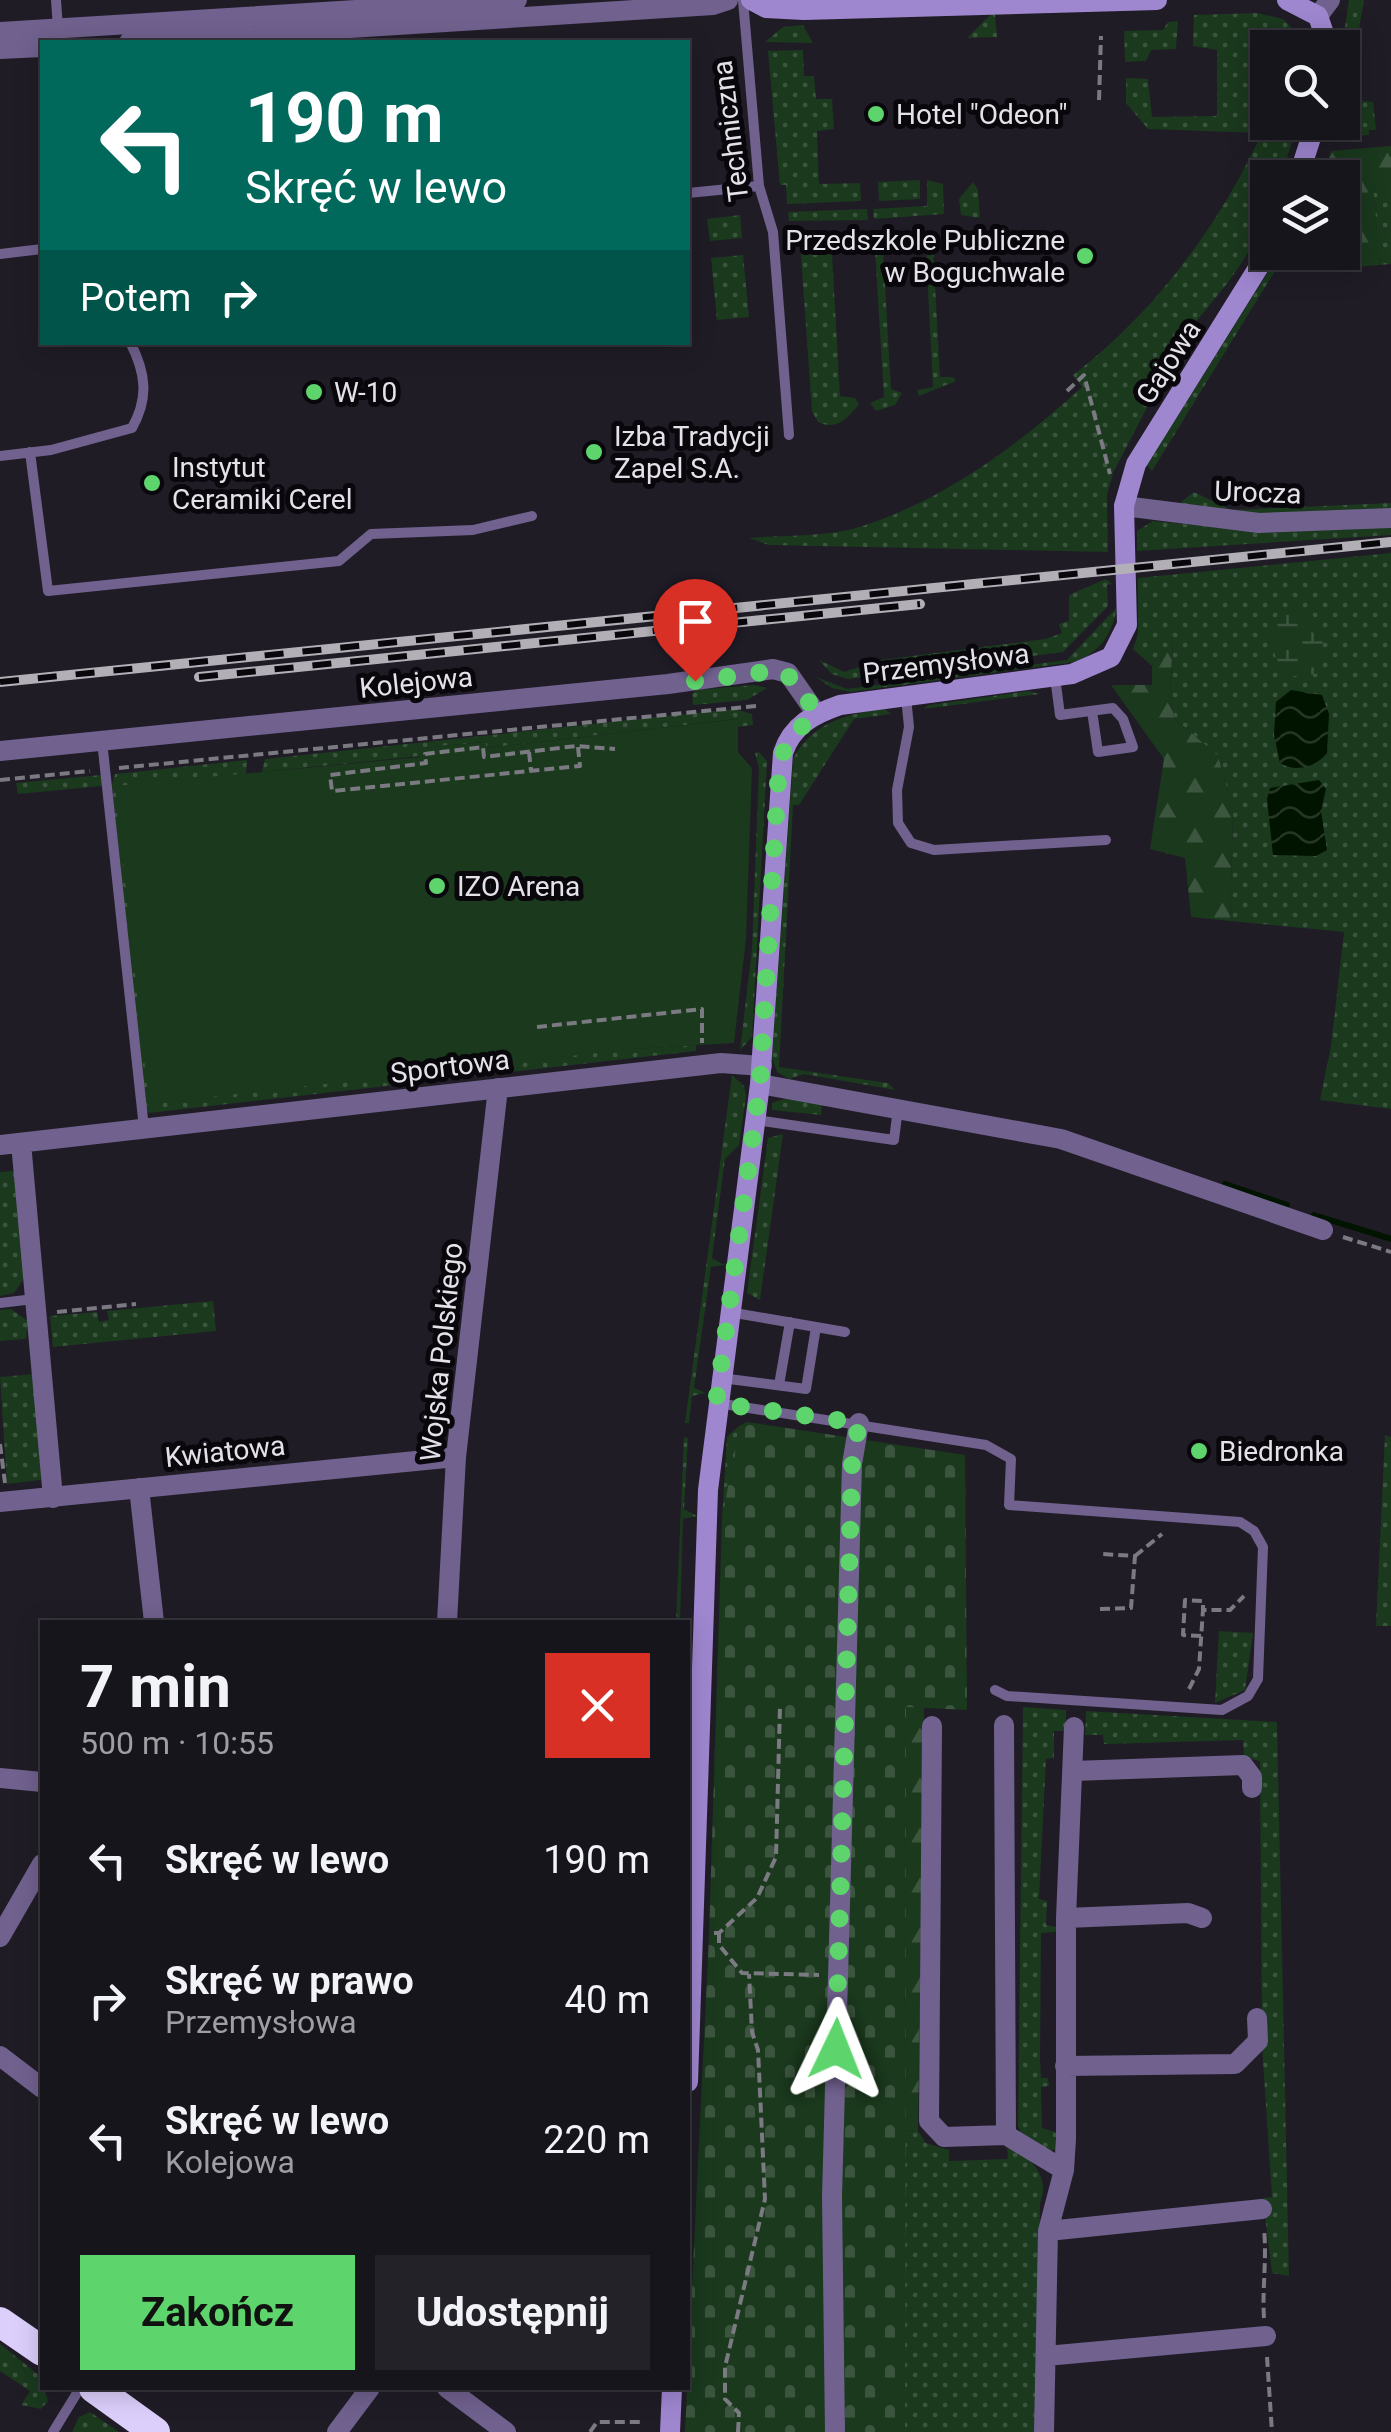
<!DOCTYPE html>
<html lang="pl">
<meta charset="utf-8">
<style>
body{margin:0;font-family:Roboto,sans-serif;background:#242229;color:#f1f3f6;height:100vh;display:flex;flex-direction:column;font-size:38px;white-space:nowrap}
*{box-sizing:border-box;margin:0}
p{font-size:32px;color:#9e9fa3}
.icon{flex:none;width:55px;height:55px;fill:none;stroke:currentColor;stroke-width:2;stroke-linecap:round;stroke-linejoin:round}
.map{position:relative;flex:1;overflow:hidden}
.side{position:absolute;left:40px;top:1620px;width:650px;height:770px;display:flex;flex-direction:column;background:#17151c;border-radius:0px;box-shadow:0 5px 25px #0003,0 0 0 2px #36343b}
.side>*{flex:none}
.top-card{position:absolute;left:40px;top:40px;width:650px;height:305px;border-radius:0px;box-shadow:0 5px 25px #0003,0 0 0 2px #36343b;background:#00695c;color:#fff;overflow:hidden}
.tools{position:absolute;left:1250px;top:30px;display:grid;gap:20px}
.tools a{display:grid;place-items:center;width:110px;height:110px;border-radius:0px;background:#17151c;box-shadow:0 5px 25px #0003,0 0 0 2px #36343b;font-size:50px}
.pin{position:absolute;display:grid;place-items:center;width:85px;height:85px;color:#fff;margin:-102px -42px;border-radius:50% 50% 50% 0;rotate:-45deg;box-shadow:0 0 10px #0007}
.pin .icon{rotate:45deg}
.me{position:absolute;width:110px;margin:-55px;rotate:2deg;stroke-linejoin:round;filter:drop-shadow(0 0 8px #0008)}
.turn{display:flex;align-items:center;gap:35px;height:210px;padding:0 40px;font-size:45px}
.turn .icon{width:130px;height:130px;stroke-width:2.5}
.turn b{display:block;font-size:70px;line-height:85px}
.then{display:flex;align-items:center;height:95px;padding:0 40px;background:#0003;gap:20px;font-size:38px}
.round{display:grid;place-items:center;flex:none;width:105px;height:105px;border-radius:0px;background:#242229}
.headline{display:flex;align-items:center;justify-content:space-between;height:170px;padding:0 40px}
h1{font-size:60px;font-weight:700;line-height:75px}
.primary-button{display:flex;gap:20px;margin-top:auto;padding:20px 40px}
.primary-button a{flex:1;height:115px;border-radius:0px;background:#5ed56c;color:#111;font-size:40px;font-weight:700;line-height:115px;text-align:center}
.primary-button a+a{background:#242229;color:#f1f3f6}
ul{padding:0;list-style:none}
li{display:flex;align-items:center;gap:30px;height:140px;padding:0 40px}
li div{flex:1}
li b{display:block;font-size:38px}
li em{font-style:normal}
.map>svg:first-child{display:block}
.grass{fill:url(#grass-dots)}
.forest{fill:url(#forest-firs)}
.wetland{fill:url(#wetland-marsh)}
.cemetery{fill:url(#cemetery-stones)}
.garden{fill:#1a391d}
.water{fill:url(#water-waves)}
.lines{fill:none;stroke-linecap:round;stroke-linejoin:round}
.stream{stroke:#001400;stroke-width:6}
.path{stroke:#7b7981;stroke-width:4;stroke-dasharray:10 5;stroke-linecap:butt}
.lane{stroke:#70618e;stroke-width:10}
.street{stroke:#70618e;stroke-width:20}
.secondary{stroke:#9f87d0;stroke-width:20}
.highway{stroke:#dccffc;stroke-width:30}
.rail-casing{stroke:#b2afb7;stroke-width:10}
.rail{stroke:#09070c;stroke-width:6;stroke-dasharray:19;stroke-linecap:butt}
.route{stroke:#5ed56c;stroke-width:18;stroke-dasharray:0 32.4}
.poi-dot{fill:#5ed56c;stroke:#09070c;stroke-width:4}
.labels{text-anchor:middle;stroke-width:10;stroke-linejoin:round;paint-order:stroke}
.poi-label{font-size:28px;fill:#e4e2e9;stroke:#09070c;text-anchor:start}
.street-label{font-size:28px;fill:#e4e2e9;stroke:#09070c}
</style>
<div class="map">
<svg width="1391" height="2432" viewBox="0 0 1391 2432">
<defs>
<pattern id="grass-dots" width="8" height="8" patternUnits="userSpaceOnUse" patternTransform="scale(2.5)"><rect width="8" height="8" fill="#1a391d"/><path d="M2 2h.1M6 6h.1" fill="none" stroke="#3b553e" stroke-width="1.8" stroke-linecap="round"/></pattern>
<pattern id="forest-firs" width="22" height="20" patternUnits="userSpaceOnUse" patternTransform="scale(2.5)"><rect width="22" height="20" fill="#1a391d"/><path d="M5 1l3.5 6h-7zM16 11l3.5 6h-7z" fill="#3b553e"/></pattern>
<pattern id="wetland-marsh" width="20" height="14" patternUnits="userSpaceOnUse" patternTransform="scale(2.5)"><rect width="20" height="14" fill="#1a391d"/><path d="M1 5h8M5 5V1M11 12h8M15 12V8" fill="none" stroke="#3b553e"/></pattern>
<pattern id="cemetery-stones" width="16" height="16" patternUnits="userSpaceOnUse" patternTransform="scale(2.5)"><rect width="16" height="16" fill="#1a391d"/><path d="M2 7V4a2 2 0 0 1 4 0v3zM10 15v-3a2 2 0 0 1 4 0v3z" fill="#3b553e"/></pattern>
<pattern id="water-waves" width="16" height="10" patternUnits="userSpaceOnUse" patternTransform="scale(2.5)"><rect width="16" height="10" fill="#001400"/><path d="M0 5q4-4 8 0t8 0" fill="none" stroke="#253625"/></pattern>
</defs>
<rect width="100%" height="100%" fill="#1f1c26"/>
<!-- grass -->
<path class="grass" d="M1349 0H1364L1347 99 1373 102 1376 130H1369V135L1334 137 1325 125 1342 122V48Z
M1257 13 1283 19 1307 43 1308 47 1268 48V122L1298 123 1281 177 1268 178C1268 245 1227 282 1187 333L1183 330 1176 340 1180 344 1113 473 1107 495 1108 552 769 545 749 538C783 535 824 537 856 528 942 502 1017 446 1082 387L1073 375C1156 311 1218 227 1262 133L1148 129 1126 103V78L1148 79 1152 117 1217 116V50L1193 46 1194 15Z
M991 14H995L997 37 967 38Z
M1178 21 1176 49 1151 50 1146 61 1125 62 1124 31 1163 30 1168 22Z
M803 25 813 43 765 42 783 27Z
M803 50 804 76H814L816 99H832L834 129 817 131 819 184 860 183 861 201 787 204 786 185H780L768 51Z
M920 180V199L879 201 878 182Z
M927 180 943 184 944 214 874 219 873 209 927 206Z
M973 182 978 190 980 218 961 215 959 199Z
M1391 188V264L1380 265 1373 189Z
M867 209 868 220 789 221 788 212Z
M740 215 742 238 710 241 707 219Z
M932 230 940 377H953L956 381 919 396 917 390 933 387 925 231Z
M874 233H882L891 389 902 393 895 405 876 411 870 403 884 397Z
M831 236 840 396 855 398 859 404C848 418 837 431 818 422L812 411 800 242 804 237Z
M1280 253H1286L1152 471 1147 465Z
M743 255 749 317 717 320 711 258Z
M1194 492 1231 510 1391 503V508L1247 515 1177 505Z
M1153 521 1244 530 1391 525V535L1137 551V531Z
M1391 553V1109L1320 1100 1331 1046 1344 932 1230 921 1233 811 1218 756 1174 718 1170 695 1173 641 1152 666 1133 649 1138 634V578Z
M1106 579 1112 584 1107 585 1108 606 1063 652 848 679 832 674 819 660 844 672 881 660 1045 639 1062 633 1059 624 1069 621V595Z
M1117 607C1112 634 1101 652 1074 662L851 692 832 688 816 677 847 689 1067 660Z
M754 685 767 688 747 700 693 705 692 694 697 690Z
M1028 691 1040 694 923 709 929 705Z
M734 709 752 714 753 725 738 727 737 719 486 748 485 742 420 748 421 756 262 772 265 759Z
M885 709 891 714 854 719 799 805H793L779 1067 888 1083 895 1090 804 1074 789 1079 777 1072 772 1058 793 759C812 722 847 714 885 709Z
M759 752 767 761 753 1020 752 1037 740 1050 752 949 759 768 755 753Z
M247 760 246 774 115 787 632 1049 696 1045V1051L149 1113 144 1108 112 784 115 774Z
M101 775 102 786 18 794 16 783Z
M732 1075 744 1086 746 1096 739 1145 725 1159 712 1258 724 1265 711 1267 694 1388 706 1393 692 1396 689 1423H685Z
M787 1098 822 1104 821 1115 772 1110V1103Z
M783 1134 760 1300 747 1293 768 1138Z
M14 1171 25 1277 14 1293 0 1296V1172Z
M213 1301 216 1331 53 1347 50 1316 97 1312 99 1322 109 1320 107 1311Z
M11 1309 28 1321 26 1339 0 1341V1310Z
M34 1374 43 1476 40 1480 7 1484 0 1377Z
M739 1426 726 1510 722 1520 727 1437Z
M1385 1435 1391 1437V1626H1376Z
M684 1437 688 1438 684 1509 697 1516 683 1519 680 1622H676Z
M1219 1631 1253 1633 1245 1690 1215 1703Z
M1023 1707 1066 1710V1731H1054V1758L1046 1759 1039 1899 1047 1901 1046 1925 1057 1927 1055 1932 1041 1933 1040 2061 1041 2078H1048L1049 2086 1041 2087 1042 2128 1058 2133 1057 2149 1050 2151 1023 2138 1018 2126Z
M1086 1711 1277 1722 1289 2276 1272 2273 1263 2198 1272 2197 1262 2045 1260 1761 1244 1757 1243 1740 1104 1744 1103 1735H1085Z
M905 2130 918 2131 926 2143 949 2150V2161L1008 2159 1007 2146C1030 2156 1051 2176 1040 2203L1038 2432H905Z
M0 2344 40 2376 48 2401 41 2409 21 2405 30 2391 0 2371Z
M90 2412 119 2432H72L79 2417Z"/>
<!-- forest -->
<path class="forest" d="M1391 146V188L1373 190 1380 265 1344 268 1342 178 1322 177 1331 151Z
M1173 639 1170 695 1174 718 1218 756 1233 810 1230 921 1191 917 1185 858 1150 849 1164 759 1111 685H1152V666Z
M906 1706 924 1708 918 2131 905 2130Z"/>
<!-- wetland -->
<path class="wetland" d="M1294 609C1331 614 1325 644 1318 673 1275 686 1274 660 1272 623L1281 612Z"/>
<!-- cemetery -->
<path class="cemetery" d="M747 1422 965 1455 967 1710 906 1707 905 2432H685L709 1936 722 1520 739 1426Z"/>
<!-- garden -->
<path class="garden" d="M738 719V752L752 768 746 939 734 1043 632 1049 149 1104 115 786 420 757 419 748 485 742 487 748Z"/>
<!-- water -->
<path class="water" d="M1291 690 1322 695 1329 714 1327 753C1316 767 1296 773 1280 763L1274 735 1276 702Z
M1313 781 1319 780 1326 789 1321 811 1327 850 1316 856 1273 855 1267 799 1270 788Z"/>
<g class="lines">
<!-- stream -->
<path class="stream" d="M1225 1184 1287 1205
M1314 1215 1391 1239"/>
<!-- path -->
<path class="path" d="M1099 100 1101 36
M1067 391 1084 375 1110 474
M578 747 580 766 332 791 330 775 426 763 425 754 483 747 484 757 576 746 615 749
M529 752 531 771
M119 768 756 706
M0 780 90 771
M537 1027 702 1009V1043
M1343 1237 1391 1252
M57 1312 136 1304
M0 1444 5 1483
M1135 1556 1162 1534
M1100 1609 1131 1608 1135 1556 1103 1554
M1201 1636 1183 1635 1185 1600 1203 1601V1610
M1189 1689 1199 1669 1203 1610H1230L1244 1596
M714 1933H719L757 1898 776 1857 780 1706
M719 1933V1945L742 1973 819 1975
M1264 2318C1262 2287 1267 2261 1264 2229
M1267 2357 1272 2432
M590 2432 597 2422H642
M738 2432 739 2413 725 2399V2367L765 2199 758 2050 752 2032 749 1974"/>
<!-- lane -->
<path class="lane" d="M56 0 58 28
M743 0 759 186 773 232 789 435
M688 193 759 186
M0 254 42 249
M30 452 48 591 339 561 371 534 473 530 532 516
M0 456 51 450 132 428C149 398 146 373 130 342
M1055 677 1060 715 1113 708 1123 719 1133 747 1098 752 1092 711
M906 697 909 727 897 790 898 823 911 843 934 850 1106 840
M102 741 144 1128
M756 1120 894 1140 898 1108
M0 1303 34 1299
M816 1327 845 1332
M721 1378 806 1389 816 1327 729 1312
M779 1385 790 1322
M717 1403 986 1445 1011 1459 1009 1505 1240 1522 1254 1531 1263 1547 1258 1679 1248 1696 1222 1710 1007 1696 995 1690
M53 2432 80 2388"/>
<!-- street -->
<path class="street" d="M1318 16 1330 0
M0 32 517 0
M129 42 713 5 728 0
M0 49 42 47
M1124 506 1259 523 1391 518
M0 751 668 684 773 669 788 673 816 713
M760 1084 1061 1139 1323 1230
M21 1143 53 1498
M0 1145 721 1063 762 1066
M139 1488 154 1622
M0 1502 456 1457
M447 1622 456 1457 498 1088
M1004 1725 1006 2135 1064 2170
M932 1726 929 2121 944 2137 1006 2135
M1073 1771 1243 1765 1252 1777V1788
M0 1778 42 1782
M1066 1918 1188 1913 1202 1918
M0 1937 42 1864
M0 2056 42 2088
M1065 2066 1235 2064 1258 2041 1257 2018
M1048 2231 1262 2209
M1046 2356 1266 2336
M447 2388 506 2432
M337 2432 370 2388
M835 2432 832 2197 852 1464 859 1423
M1044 2432 1048 2231 1064 2170 1066 2139V1918L1074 1727"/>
<!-- secondary -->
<path class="secondary" d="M751 0 766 8 804 10 1157 0
M1287 0 1318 16 1329 48
M1298 178 1316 122
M688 2082 708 1490 760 1084 783 753C792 725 814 714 840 705L1072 674 1111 657 1127 625 1124 506 1136 464 1268 252
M670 2432 672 2388"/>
<!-- highway -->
<path class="highway" d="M0 2322 42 2351
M94 2388 155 2432"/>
<!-- rail casing -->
<g class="rail-casing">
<path id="rail" d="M199 677 920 604
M0 682 1391 542"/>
</g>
<!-- rail -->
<use href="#rail" class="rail"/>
</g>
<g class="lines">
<!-- route -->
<path class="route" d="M695 681 780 670 796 682 816 713 787 741 779 766 760 1084 716 1403 859 1423 852 1464 836 2049"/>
</g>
<!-- markers -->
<g class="poi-dot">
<circle cx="876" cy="114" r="10"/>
<circle cx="1085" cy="256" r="10"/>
<circle cx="314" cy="392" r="10"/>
<circle cx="594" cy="452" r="10"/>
<circle cx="152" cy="483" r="10"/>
<circle cx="437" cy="886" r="10"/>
<circle cx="1199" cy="1451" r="10"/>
</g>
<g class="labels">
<!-- poi labels -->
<g class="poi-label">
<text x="896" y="124">Hotel "Odeon"</text>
<text x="1065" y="250" text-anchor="end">Przedszkole Publiczne<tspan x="1065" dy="32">w Boguchwale</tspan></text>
<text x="334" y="402">W-10</text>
<text x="614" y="446">Izba Tradycji<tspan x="614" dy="32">Zapel S.A.</tspan></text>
<text x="172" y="477">Instytut<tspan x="172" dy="32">Ceramiki Cerel</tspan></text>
<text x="457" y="896">IZO Arena</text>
<text x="1219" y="1461">Biedronka</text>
</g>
<!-- street labels -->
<g class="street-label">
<text transform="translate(730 131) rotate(-97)" y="10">Techniczna</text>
<text transform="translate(1168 362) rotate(-57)" y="10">Gajowa</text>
<text transform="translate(1258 492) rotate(2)" y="10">Urocza</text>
<text transform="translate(946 663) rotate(-7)" y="10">Przemysłowa</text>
<text transform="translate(416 682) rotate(-6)" y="10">Kolejowa</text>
<text transform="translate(450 1066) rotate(-7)" y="10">Sportowa</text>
<text transform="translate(441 1352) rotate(-84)" y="10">Wojska Polskiego</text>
<text transform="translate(225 1451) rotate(-6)" y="10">Kwiatowa</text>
</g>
</g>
</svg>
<div class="tools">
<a><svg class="icon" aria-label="search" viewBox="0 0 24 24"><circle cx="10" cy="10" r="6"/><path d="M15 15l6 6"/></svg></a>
<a><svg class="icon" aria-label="layers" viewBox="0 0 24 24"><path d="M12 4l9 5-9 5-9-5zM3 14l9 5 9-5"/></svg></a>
</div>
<div class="pin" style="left:695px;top:681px;background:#d93025"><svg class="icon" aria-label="arrive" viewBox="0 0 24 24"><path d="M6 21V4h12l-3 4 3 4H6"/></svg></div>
<svg class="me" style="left:836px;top:2049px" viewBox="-20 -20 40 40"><path d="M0-17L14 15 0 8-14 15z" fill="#5ed56c" stroke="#fff" stroke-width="4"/></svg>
<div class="top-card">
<div class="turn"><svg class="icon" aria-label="left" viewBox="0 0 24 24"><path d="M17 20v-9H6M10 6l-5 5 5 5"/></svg><div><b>190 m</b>Skręć w lewo</div></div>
<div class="then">Potem<svg class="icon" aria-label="right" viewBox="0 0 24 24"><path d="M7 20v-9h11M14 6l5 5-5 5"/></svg></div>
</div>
<section class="side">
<div class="headline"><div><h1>7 min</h1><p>500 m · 10:55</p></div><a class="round" style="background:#d93025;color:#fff"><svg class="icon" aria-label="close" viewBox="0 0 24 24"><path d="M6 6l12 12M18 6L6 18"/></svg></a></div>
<ul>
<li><svg class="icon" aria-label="left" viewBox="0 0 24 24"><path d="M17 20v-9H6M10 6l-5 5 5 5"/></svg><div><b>Skręć w lewo</b></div><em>190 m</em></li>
<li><svg class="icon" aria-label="right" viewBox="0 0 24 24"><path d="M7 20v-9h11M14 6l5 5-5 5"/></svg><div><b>Skręć w prawo</b><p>Przemysłowa</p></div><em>40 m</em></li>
<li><svg class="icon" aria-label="left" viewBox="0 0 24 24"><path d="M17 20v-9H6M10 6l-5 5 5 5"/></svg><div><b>Skręć w lewo</b><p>Kolejowa</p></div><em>220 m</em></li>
</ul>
<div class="primary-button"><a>Zakończ</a><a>Udostępnij</a></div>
</section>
</div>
